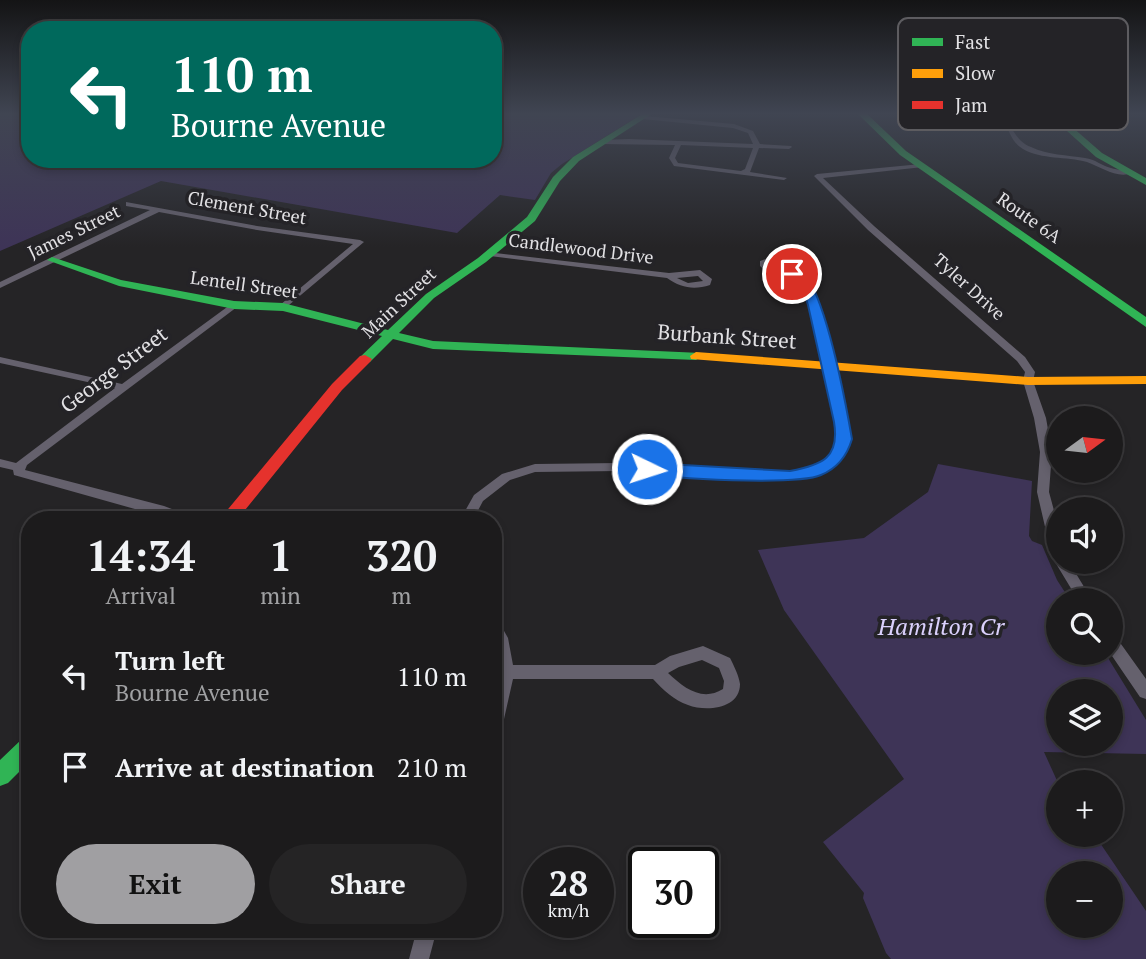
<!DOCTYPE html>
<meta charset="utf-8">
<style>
body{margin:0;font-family:"PT Serif",serif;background:#252425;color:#f1f3f6;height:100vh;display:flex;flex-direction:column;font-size:26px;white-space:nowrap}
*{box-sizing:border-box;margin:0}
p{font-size:23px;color:#a0a1a3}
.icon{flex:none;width:38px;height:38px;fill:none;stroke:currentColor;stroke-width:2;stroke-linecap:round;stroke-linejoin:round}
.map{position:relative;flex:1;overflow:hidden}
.side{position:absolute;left:21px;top:511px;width:481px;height:427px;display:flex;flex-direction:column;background:#1c1b1c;border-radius:28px;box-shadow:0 4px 10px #0003,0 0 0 2px #3a393b}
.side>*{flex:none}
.hud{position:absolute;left:21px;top:21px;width:481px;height:147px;border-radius:28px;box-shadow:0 4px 10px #0003,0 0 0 2px #3a393b;background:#00695c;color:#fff;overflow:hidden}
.needle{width:46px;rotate:75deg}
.controls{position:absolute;left:1046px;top:406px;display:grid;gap:14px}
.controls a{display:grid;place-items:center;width:77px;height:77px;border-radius:50%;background:#1c1b1c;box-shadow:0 4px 10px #0003,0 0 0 2px #3a393b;font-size:35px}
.speed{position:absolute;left:523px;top:847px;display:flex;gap:14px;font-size:35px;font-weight:700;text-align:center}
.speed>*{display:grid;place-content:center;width:91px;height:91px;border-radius:50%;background:#1c1b1c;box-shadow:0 4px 10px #0003,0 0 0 2px #3a393b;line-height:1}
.speed small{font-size:18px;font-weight:400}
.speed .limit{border:4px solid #111;border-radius:10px;background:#fff;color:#111}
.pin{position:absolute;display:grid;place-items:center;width:60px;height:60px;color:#fff;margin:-30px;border:4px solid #fff;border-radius:50%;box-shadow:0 2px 7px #0007}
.me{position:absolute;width:77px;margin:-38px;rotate:94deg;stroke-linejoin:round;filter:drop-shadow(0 0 5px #0008)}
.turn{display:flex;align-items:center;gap:24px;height:147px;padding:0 35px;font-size:32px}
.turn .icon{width:91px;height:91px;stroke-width:2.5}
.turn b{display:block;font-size:49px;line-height:60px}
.eta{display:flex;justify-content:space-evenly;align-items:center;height:119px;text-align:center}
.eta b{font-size:42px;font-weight:800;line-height:49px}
.action{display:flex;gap:14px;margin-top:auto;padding:14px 35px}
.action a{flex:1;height:80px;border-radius:42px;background:#a09fa2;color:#111;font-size:28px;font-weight:800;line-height:80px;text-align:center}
.action a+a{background:#252425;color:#f1f3f6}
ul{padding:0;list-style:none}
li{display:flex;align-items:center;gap:21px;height:91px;padding:0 35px}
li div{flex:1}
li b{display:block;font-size:26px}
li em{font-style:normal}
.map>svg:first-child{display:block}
.green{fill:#3e3457;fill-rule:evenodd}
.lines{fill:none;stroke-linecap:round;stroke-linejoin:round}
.street{fill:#65616d;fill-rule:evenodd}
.fast{fill:#30b455;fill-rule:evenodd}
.slow{fill:#ff9f0a;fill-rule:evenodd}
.jam{fill:#e5322d;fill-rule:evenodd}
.route{fill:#1a73e8;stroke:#114b97;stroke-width:2}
.labels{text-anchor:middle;stroke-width:7;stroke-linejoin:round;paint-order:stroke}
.far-street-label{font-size:18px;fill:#e2e1e4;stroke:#242327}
.street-label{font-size:21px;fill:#e2e1e4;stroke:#242327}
.near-park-label{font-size:24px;font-style:italic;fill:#dad0fc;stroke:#242327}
.key{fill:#242327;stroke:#5d5c60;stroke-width:2}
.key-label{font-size:19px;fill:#e2e1e4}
</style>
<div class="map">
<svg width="1146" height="959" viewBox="0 0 1146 959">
<rect width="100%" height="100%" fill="#252426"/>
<!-- green -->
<path class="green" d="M0 113H30V159H494V113H643L562 164 551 173 535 200 500 195 457 233 161 181 0 251Z
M938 464 1032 481 1029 536 1032 541 1042 545 1057 580 1070 600H1059V653H1105L1146 720V754L1044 752 1059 785V835L1096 837 1146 911V959H891L886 953 863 898 864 893 823 842 904 779 784 610 758 550 864 538 928 492ZM1059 691H1111V744H1059ZM1059 873H1111V926H1059Z"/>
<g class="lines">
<!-- street -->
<path class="street" d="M984 113C1015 113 1008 138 1031 147 1048 155 1067 155 1085 158 1095 159 1102 166 1111 168 1118 170 1126 170 1132 173 1117 179 1101 167 1087 162 1066 156 1042 160 1023 149 1010 141 1011 131 1003 123 999 119 989 116 984 113Z
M645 116 734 124 753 131 760 144 791 146 792 147 789 149 759 148 750 172 787 178 784 180 674 166 669 158 675 145 602 144 599 142 602 140 629 139 753 144 748 133 733 128 643 119ZM681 145 753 148 745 169 741 171 678 163 675 158Z
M921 164 924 166 923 167 823 178 874 226 1025 357 1035 372 1033 381 1046 418 1052 452 1049 492 1059 529V562H1069L1092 600H1078L1052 557 1037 492 1040 452 1034 418 1023 381 1025 372 1017 361 868 230 814 176 817 174Z
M126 202 257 226 360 240 364 242 283 310 278 307 280 305 353 244 257 230 159 212 0 288V282L150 210 126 206Z
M487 252 669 273 700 270 712 279 710 285C694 290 681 288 667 278L490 256H487ZM698 276 703 281 688 283 677 278Z
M775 256 795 262 810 280 819 305 851 439 840 458 828 469 813 476 790 480 620 471 535 472 510 480 483 501 473 520H460L474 495 502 474 535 464 620 463 790 472C813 468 830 461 839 439L809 305 802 281 796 274C783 277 770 275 760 266V261ZM775 262 789 266 792 269 781 270 768 265Z
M234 302 239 305 237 307 27 465 25 470 164 506 193 517 194 520H174L14 475 13 470 0 467V459L16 463 115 388 0 363V357L122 384Z
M494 620 499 622 508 638 513 665H655L670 656 703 646 730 658C734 666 739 676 740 684 740 709 706 712 688 705 674 700 663 690 653 679H513L502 728 500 734 494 736V701L498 664 494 641ZM702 660 719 668 724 681 723 689C702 702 684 688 668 673L679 667Z
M1111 636 1116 637 1146 679V699L1140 697 1110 653Z
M417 929H437L429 959H409Z"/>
<!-- fast -->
<path class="fast" d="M644 113H653L579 161 560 181 535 221 486 262 434 298 399 333 433 341 701 353 702 356 696 360 433 349 393 339 370 362 365 363 358 359 382 336 283 311 234 309 119 286 47 260 52 257 121 280 234 301 283 303 388 330 426 294 478 258 527 217 553 177 573 157Z
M857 113H866L906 151 1146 317V327L900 155Z
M1047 113H1056L1102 153 1146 178V185L1096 157Z
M30 736V761L8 783 0 786V760L22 739Z"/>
<!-- slow -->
<path class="slow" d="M696 352 1028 377 1146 376V384L1028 385 691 359 690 356Z"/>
<!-- jam -->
<path class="jam" d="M365 355 372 359 370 362 342 390 237 520H219L332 384 360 356Z"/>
</g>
<!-- sky -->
<linearGradient id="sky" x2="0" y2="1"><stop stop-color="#141415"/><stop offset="0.46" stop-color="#404552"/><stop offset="1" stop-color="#404552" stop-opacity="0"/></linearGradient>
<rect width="1146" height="247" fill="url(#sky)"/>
<!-- route -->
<path class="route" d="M793 268H801C826 296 845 399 852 439 847 456 838 468 821 475 799 485 666 480 641 472L639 469 641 465 647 463 790 471C822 465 840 458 834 422L808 305 800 281 796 276 787 274Z"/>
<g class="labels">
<!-- far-street labels -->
<g class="far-street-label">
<text transform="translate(247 208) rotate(10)" y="6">Clement Street</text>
<text transform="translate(1029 218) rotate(35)" y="6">Route 6A</text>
<text transform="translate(74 232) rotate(-26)" y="6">James Street</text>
<text transform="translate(581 249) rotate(7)" y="6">Candlewood Drive</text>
<text transform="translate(244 285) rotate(8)" y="6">Lentell Street</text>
<text transform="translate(969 287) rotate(42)" y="6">Tyler Drive</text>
<text transform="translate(399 303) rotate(-43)" y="6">Main Street</text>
</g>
<!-- street labels -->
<g class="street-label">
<text transform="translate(727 337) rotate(4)" y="7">Burbank Street</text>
<text transform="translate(114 370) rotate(-37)" y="7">George Street</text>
</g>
<!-- near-park labels -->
<g class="near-park-label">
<text x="941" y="635">Hamilton Cr</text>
</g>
</g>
<!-- legend -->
<rect x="898" y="18" width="230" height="112" rx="10" class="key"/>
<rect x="912" y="38" width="31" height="8" fill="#30b455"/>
<rect x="912" y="69" width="31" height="9" fill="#ff9f0a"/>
<rect x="912" y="101" width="31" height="8" fill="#e5322d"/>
<g class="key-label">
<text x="955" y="49">Fast</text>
<text x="955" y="80">Slow</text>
<text x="955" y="112">Jam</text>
</g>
</svg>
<div class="controls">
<a><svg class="needle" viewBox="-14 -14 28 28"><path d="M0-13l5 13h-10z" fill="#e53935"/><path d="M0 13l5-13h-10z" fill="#a0a1a3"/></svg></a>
<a><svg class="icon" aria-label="sound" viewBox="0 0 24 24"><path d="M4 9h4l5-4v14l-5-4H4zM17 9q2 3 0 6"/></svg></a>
<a><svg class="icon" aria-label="search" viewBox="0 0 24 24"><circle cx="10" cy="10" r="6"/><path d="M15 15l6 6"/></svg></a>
<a><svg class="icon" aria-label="layers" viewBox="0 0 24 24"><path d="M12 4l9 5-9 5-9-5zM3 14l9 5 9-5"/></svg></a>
<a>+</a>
<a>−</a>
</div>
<div class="speed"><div>28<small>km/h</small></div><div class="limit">30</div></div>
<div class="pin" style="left:792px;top:274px;background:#d93025"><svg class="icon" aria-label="arrive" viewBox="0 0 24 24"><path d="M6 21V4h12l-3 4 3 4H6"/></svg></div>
<svg class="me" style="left:647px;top:469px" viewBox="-20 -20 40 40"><circle r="17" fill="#1a73e8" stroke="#fff" stroke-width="3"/><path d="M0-11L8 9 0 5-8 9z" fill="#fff"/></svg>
<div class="hud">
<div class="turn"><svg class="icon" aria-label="left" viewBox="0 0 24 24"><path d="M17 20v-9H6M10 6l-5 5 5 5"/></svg><div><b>110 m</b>Bourne Avenue</div></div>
</div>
<section class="side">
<div class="eta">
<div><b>14:34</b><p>Arrival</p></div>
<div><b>1</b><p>min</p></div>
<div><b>320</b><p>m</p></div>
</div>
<ul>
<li><svg class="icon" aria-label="left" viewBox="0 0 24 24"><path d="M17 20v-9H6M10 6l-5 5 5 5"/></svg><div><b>Turn left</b><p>Bourne Avenue</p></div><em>110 m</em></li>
<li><svg class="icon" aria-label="arrive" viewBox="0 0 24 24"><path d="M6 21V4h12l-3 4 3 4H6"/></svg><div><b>Arrive at destination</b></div><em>210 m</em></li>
</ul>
<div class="action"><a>Exit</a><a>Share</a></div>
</section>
</div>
